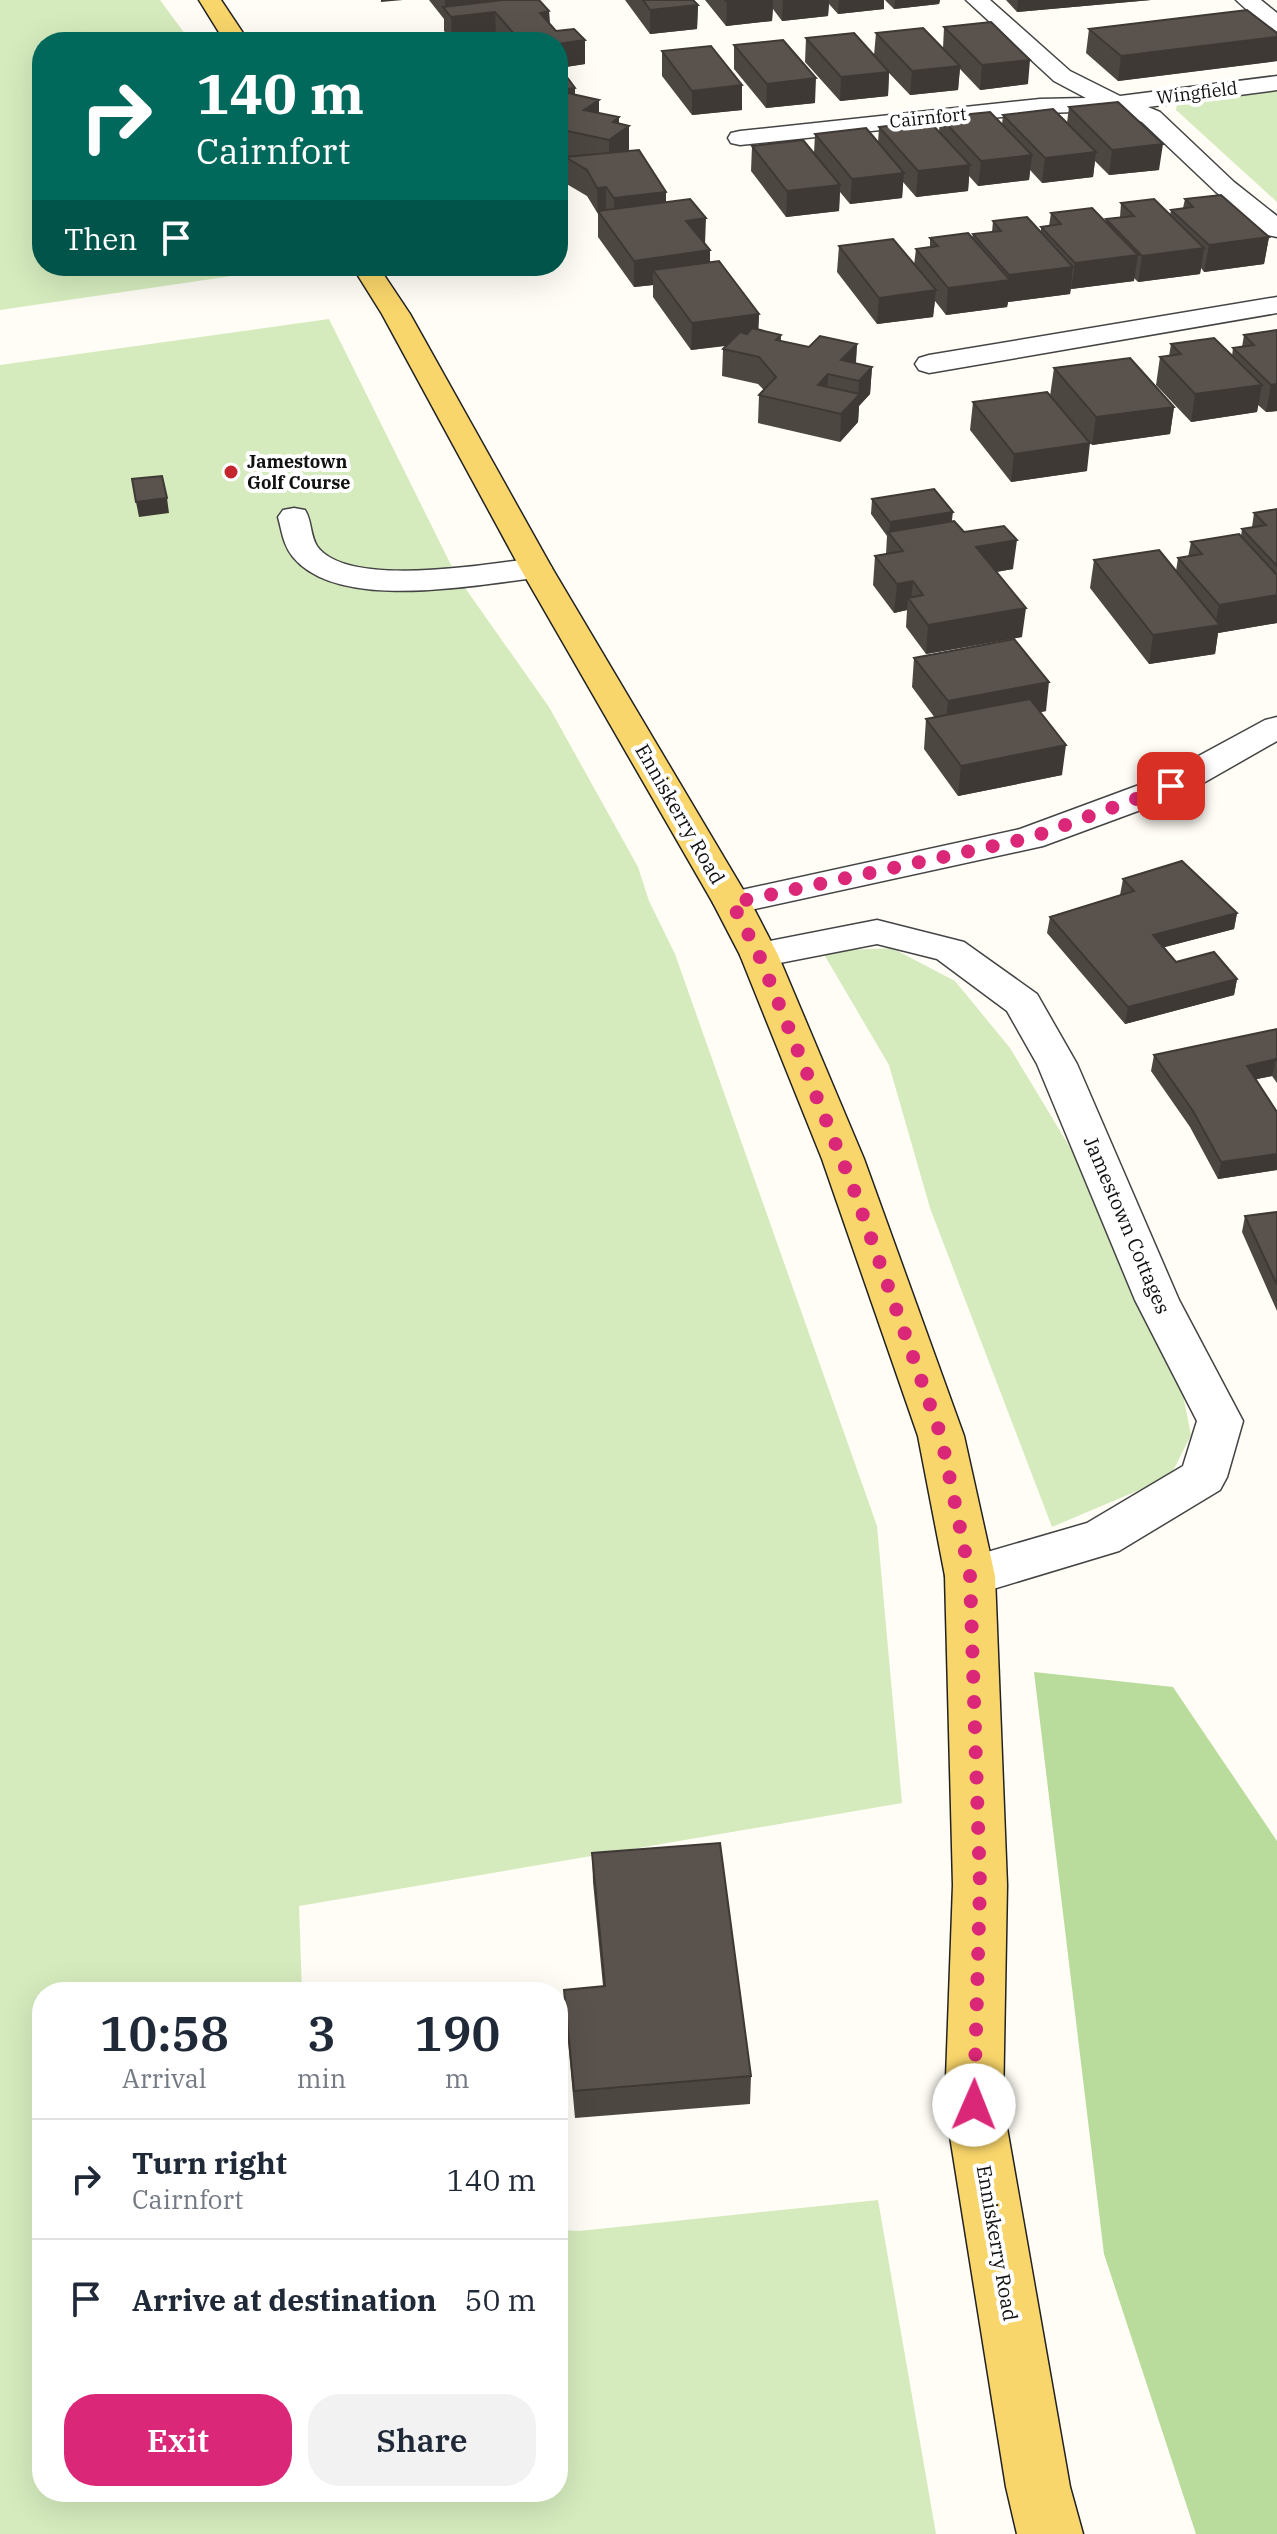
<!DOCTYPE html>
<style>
body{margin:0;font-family:"IBM Plex Serif",serif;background:#f2f2f3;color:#1f2937;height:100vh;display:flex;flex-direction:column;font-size:30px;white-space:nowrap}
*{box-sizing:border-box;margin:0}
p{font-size:26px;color:#747a83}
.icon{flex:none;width:44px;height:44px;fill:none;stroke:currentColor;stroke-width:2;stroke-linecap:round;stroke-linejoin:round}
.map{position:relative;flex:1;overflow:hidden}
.drawer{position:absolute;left:32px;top:1982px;width:536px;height:520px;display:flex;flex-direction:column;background:#fff;border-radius:32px;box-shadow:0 8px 32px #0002}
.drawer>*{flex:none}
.guide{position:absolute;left:32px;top:32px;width:536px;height:244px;border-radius:32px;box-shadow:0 8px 32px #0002;background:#00695c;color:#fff;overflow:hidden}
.pin{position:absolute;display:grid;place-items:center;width:68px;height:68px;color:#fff;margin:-34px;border-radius:16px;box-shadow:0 4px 12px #0006}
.me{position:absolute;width:88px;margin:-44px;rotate:1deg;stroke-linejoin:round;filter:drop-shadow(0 0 6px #0008)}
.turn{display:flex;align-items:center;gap:28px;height:168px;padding:0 32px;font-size:36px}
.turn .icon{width:104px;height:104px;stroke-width:2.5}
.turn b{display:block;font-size:56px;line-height:68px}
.then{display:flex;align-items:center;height:76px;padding:0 32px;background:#0003;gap:16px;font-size:30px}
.eta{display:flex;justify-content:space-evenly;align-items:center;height:136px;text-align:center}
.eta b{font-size:48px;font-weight:600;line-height:56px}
.button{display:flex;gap:16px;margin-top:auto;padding:16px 32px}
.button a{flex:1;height:92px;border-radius:32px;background:#db2777;color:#fff;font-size:32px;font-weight:600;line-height:92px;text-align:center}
.button a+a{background:#f2f2f3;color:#1f2937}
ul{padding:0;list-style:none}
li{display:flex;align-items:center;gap:24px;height:120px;padding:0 32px;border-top:2px solid #e0e1e3}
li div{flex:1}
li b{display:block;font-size:30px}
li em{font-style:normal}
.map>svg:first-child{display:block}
.green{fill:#d5ebbd}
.forest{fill:#b9dc9c}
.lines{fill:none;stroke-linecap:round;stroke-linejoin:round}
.minor-casing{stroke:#444;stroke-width:3}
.major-casing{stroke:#222;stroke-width:3}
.minor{fill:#fff;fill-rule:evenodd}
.major{fill:#f9d66b;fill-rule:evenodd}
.wall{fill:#4d4742}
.shaded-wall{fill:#3f3936}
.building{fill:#5a524d;stroke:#3f3936;stroke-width:2}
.route{stroke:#db2777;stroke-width:14;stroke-dasharray:0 25.2}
.poi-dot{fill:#c4262e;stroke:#fff;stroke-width:3}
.labels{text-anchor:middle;stroke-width:8;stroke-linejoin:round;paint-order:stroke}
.far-street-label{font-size:18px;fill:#111;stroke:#fff}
.far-poi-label{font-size:18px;font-weight:bold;fill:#111;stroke:#fff;text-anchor:start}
.street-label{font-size:20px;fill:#111;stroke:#fff}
</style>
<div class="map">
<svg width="1277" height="2534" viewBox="0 0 1277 2534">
<rect width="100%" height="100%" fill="#fffdf5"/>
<!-- green -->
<path class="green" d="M0 0H160L191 42H42V266H301L0 310Z
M1277 90V202L1176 110 1177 104 1184 101Z
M329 319 456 575 549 707 638 867 649 901 675 954 877 1526 902 1803 299 1906 302 1992H42V2492H558V2230L579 2231 878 2200 936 2534H0V365Z
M892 948 955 981 1010 1048 1100 1197 1181 1385 1191 1435 1170 1477 1052 1527 930 1208 889 1065 822 951Z"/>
<!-- forest -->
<path class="forest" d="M1034 1672 1173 1687 1277 1841V2534H1196L1104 2254Z"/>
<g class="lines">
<!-- minor casing -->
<g class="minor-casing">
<path id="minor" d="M966 0H990L1070 71 1120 96 1277 76V90L1148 107 1160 112 1234 182 1277 216V237L1268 235 1216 192 1142 122 1114 111 1040 113 740 145 731 143 728 138 731 133 740 131 1040 99 1086 98 1054 81Z
M1236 0H1261L1277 13V32L1269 30Z
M1277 297V313L929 373 919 370 915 364 919 358 929 355Z
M294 508 305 510C312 521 310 535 317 546 347 589 489 564 536 558L547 561 552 568 547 575 536 578C473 585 338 612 293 557 283 545 282 531 278 517L283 510Z
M1277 717V741L1184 794 1043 846 732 914 719 911 713 903 719 895 732 892 1020 829 1158 778 1265 720Z
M877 920 964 942 1037 994 1077 1064 1179 1300 1243 1421 1227 1477 1220 1490 1119 1551 970 1596 953 1590 945 1576 953 1562 1087 1523 1183 1466 1197 1421 1135 1300 1037 1064 1007 1011 937 959 877 944 759 967 745 964 740 955 745 946 759 943Z"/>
</g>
<!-- major casing -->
<g class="major-casing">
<path id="major" d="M199 0H221L249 42H225Z
M352 266H378L410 314 552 568 751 903 778 955 864 1159 964 1436 995 1576 1007 1885 1003 2105 1070 2487 1083 2534H1017L1006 2487 945 2105 953 1885 945 1576 918 1436 822 1159 740 955 713 903 520 568 382 314Z"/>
</g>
<!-- minor -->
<use href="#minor" class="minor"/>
<!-- major -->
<use href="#major" class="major"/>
</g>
<!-- wall -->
<path class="wall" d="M429 0H497L549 11 550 24 585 64 560 68 575 88V94L599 113 619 117V124L629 126V151L666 192V203L710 250V263L759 314 758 330 781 335V341L809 347 857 344 856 363 872 367 870 394 859 406 858 422 840 442 758 423 759 395 764 390 758 384 722 376 723 349 726 346 691 350 653 297V285L634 287 598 237V214L587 196 565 183V157H571L558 154V42H501L496 36 452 41 444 31V19Z
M625 0H693L698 5 697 29 650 34Z
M705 0H884V9L838 14 829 4 828 16 782 21 773 9 772 21 726 26Z
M885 0H940L939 4 894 9Z
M1006 0H1151L1017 12Z
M944 27 1028 84 980 90 960 69 958 90 910 95 889 73 888 96 840 101 805 62 806 38 874 55 876 33 943 48Z
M1089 29 1277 33V61L1118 81 1086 53Z
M734 45 815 103 766 108 734 69Z
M662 51 742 85V110L692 115 662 76Z
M1069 107 1159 170 1109 175 1095 161 1093 177 1042 183 1030 170 1029 180 978 186 969 176 968 191 916 197 903 182 902 198 850 204 840 192 839 211 786 217 751 171 752 146 814 153 815 134 878 143 879 127 939 132 940 117 1002 124 1003 115 1067 123Z
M1185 199 1269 237 1264 264 1204 272 1201 268 1200 274 1138 282 1134 278V281L1071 289V288L1070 294 1008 302 1007 307 946 315 935 301 933 317 877 324 837 272 839 246 914 265 916 249 930 247V238H972L973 234 992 232 993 221 1041 232V227L1049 226 1051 213 1105 222 1106 219 1120 217 1121 203 1170 215 1171 210 1183 208Z
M1277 330V411L1266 412 1258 405 1257 412 1191 422 1156 385 1160 357 1169 356 1171 344 1232 356 1233 348 1242 347 1244 335Z
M1054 368 1174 407 1170 434 1092 445 1050 396Z
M973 402 1087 471 1011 482 970 430Z
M872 499 952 521 964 532 1013 569 996 572 1022 637 926 654 906 627 907 610 894 613 873 585 875 556 886 554 887 536 871 514Z
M1277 509V623L1218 633 1215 654 1149 664 1090 588 1094 560 1176 571 1178 558 1188 557 1191 542 1241 536 1242 529 1252 527 1254 513Z
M914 658 1046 711 1040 712 1062 775 958 796 924 749 926 719 935 718 912 687Z
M1123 879 1237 913 1234 929 1164 947 1176 962 1237 979 1234 995 1125 1024 1047 933 1050 917 1120 895Z
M1277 1029V1083L1272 1076 1256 1079 1277 1112V1170L1218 1179 1190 1127 1151 1071 1154 1055Z
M1277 1212V1311L1242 1232 1245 1216Z
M592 1853 751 2076 750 2104 575 2118 566 2018 564 1990 603 1986 593 1882Z"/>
<!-- shaded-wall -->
<path class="shaded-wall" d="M381 0H403L381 2Z
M445 0H497L498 15 495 12 496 36 452 41 451 17 445 10Z
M746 0H773L772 21 726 26 727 2Z
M783 0H829L828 16 782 21Z
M839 0H884V9L838 14Z
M895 0H940L939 4 894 9Z
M1018 0H1151L1017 12Z
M698 5 697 29 650 34V10Z
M549 11 550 35 540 13Z
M1277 37V61L1118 81 1121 56Z
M585 40V64L558 68V44Z
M1030 60 1028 84 980 90 982 65Z
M960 66 958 90 910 95 912 71Z
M889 72 888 96 840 101 841 77Z
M816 78 815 103 766 108 767 84Z
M742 85V110L692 115V91Z
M575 88V112L558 114V90Z
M599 100V124L584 110Z
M619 117V133L629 126V151L609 165V140L613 122Z
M1163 144 1159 170 1109 175 1112 150Z
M1096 152 1093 177 1042 183 1045 158Z
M1032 155 1029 180 978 186 981 161Z
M970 165 968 191 916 197 918 171Z
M904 173 902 198 850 204 852 179Z
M840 185 839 211 786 217 787 191Z
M606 187V213L598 211V214L597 188Z
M666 192V218L614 224V198Z
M706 218 705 244 686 221Z
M1269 237 1264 264 1204 272 1209 245Z
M1204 248 1200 274 1138 282 1142 256Z
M710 250V277L653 270V285L634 287V261Z
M1138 255 1134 281 1071 289 1075 263Z
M1073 267 1070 294 1008 302 1007 307 946 315 948 288 1008 280 1009 275Z
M936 290 933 317 877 324 879 298Z
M759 314 758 341 691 350 692 323Z
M857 344 855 371 841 360Z
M872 367 870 394 859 406 858 422 840 442 841 414 858 397 859 381Z
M828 374 827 401 818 385Z
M1277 384V411L1266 412 1271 385Z
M1262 385 1257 412 1191 422 1195 394Z
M1174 407 1170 434 1092 445 1096 417Z
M1090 443 1087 471 1011 482 1014 454Z
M167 498 169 513 139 517 136 502Z
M953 512 951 527 889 533 890 522Z
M1017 540 1013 569 973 576 976 547Z
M913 581 911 602 908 598 907 610 894 613 897 584Z
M1277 595V623L1218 633 1215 654 1149 664 1153 635 1215 625 1219 605Z
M1026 608 1022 637 926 654 928 625Z
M1049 682 1046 711 945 731 948 701Z
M1066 745 1062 775 958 796 961 766Z
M1237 913 1234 929 1150 951 1153 935Z
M1237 979 1234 995 1125 1024 1128 1007Z
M1276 1059 1272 1076 1243 1082 1247 1066Z
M1277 1154V1170L1218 1179 1221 1162Z"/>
<!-- building -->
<path class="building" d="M503 0H539L549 11 540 13 556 31 574 29 585 40 558 44V42H515L510 37 516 36 495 12 451 17 443 7Z
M643 0H693L698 5 650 10Z
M725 0H746L727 2Z
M1247 10 1277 33V37L1121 56 1089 29Z
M991 22 1030 60 982 65 944 27Z
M923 28 960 66 912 71 876 33Z
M854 33 889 72 841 77 806 38Z
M783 40 816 78 767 84 734 45Z
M711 46 742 85 692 91 662 51Z
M558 65 575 88 558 90Z
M563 92 599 100 584 110 619 117 613 122 629 126 609 140 558 129V95Z
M1118 102 1163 144 1112 150 1069 107Z
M1053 109 1096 152 1045 158 1003 115Z
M990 112 1032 155 981 161 940 117Z
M929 121 970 165 918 171 879 127Z
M866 128 904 173 852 179 815 134Z
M803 140 840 185 787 191 752 146Z
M639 150 666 192 614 198 606 187 597 188 587 170 565 157Z
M1221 195 1269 237 1209 245 1171 210 1193 207 1185 199Z
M690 199 706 218 686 221 710 250 634 261 598 211Z
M1154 199 1204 248 1142 256 1106 219 1134 216 1121 203Z
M1092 208 1138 255 1075 263 1041 227 1061 224 1051 213Z
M1027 217 1073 267 1009 275 973 234 1001 231 993 221Z
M968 233 1010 280 948 288 916 249 938 246 930 238Z
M893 239 936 290 879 298 839 246Z
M719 261 759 314 692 323 653 270Z
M752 328 781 335 776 340 809 347 820 336 857 344 841 360 872 367 859 381 828 374 818 385 860 394 841 414 759 395 776 377 759 357 723 349 740 332 747 334Z
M1277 330V384L1271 385 1233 348 1254 345 1244 335Z
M1214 338 1262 385 1195 394 1160 357 1181 354 1171 344Z
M1130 358 1174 407 1096 417 1054 368Z
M1047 392 1090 443 1014 454 973 402Z
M162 476 167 498 136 502 132 479Z
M934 489 953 512 890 522 872 499Z
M1277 509V566L1242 529 1266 525 1254 513Z
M954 521 964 532 1004 526 1017 540 976 547 1026 608 928 625 908 598 923 595 913 581 897 584 875 556 903 551 888 532Z
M1239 534 1277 575V595L1219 605 1178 558 1202 554 1191 542Z
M1159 550 1220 625 1153 635 1094 560Z
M1014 639 1049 682 948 701 914 658Z
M1030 699 1066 745 961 766 926 719Z
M1182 861 1237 913 1153 935 1176 962 1214 952 1237 979 1128 1007 1050 917 1134 891 1123 879Z
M1277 1029V1061L1276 1059 1247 1066 1277 1112V1154L1221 1162 1193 1111 1154 1055Z
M1277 1212V1285L1245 1216Z
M720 1843 751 2076 574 2091 564 1990 605 1986 592 1853Z"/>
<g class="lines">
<!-- route -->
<path class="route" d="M974 2105 980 1885 970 1576 941 1436 853 1187 759 955 732 903 1030 838 1171 786"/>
</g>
<!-- markers -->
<circle class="poi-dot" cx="231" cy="472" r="8"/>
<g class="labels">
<!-- far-street labels -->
<g class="far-street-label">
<text transform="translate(1197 93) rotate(-7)" y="6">Wingfield</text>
<text transform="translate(928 118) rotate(-6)" y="6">Cairnfort</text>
</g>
<!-- far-poi labels -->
<g class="far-poi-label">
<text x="247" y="468">Jamestown<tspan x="247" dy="21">Golf Course</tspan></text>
</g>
<!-- street labels -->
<g class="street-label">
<text transform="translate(680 814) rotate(60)" y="7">Enniskerry Road</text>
<text transform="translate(1127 1225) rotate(67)" y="7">Jamestown Cottages</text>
<text transform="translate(997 2243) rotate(80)" y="7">Enniskerry Road</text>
</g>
</g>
</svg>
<div class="pin" style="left:1171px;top:786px;background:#d93025"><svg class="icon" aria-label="arrive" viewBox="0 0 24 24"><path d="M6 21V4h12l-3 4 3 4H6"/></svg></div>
<svg class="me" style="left:974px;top:2105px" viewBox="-20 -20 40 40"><circle r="19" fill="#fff"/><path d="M0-13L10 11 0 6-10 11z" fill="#db2777"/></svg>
<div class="guide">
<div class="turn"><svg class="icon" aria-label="right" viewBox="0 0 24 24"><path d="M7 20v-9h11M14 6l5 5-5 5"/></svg><div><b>140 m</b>Cairnfort</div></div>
<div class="then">Then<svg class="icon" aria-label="arrive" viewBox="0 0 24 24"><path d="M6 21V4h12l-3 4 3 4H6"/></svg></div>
</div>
<section class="drawer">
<div class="eta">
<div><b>10:58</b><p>Arrival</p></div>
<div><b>3</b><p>min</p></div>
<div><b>190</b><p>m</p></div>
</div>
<ul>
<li><svg class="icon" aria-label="right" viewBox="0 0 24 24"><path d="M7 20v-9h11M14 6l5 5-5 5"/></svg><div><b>Turn right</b><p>Cairnfort</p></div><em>140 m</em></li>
<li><svg class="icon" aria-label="arrive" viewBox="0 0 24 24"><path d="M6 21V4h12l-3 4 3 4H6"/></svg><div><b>Arrive at destination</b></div><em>50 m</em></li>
</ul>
<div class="button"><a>Exit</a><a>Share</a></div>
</section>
</div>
